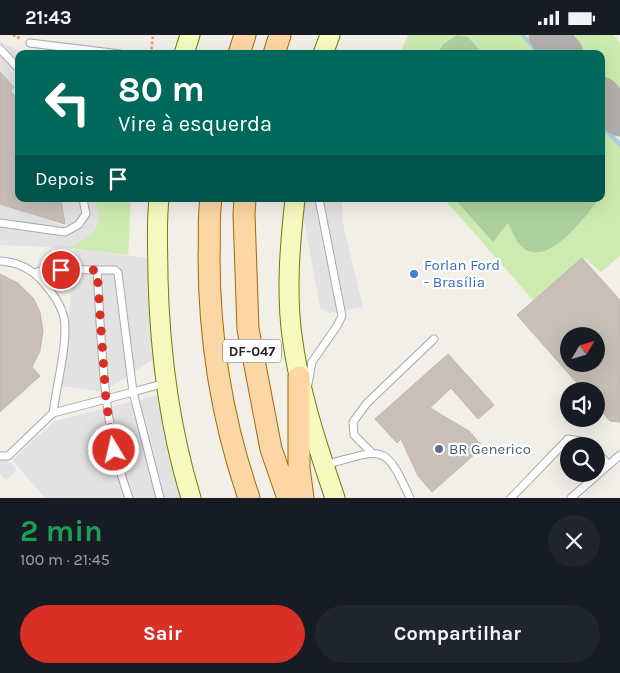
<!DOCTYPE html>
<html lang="pt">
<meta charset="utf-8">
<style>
body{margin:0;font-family:Karla,sans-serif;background:#20242c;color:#f1f3f6;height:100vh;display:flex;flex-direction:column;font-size:19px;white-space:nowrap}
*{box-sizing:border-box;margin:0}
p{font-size:16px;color:#9ea1a6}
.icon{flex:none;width:28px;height:28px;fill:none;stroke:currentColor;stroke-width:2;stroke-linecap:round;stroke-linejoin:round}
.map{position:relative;height:463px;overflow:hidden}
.details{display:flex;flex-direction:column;background:#171b24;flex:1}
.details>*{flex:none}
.top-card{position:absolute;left:15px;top:15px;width:590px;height:152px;border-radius:10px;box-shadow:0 5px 20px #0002;background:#00695c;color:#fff;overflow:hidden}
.needle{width:32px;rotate:52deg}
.controls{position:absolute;left:560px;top:292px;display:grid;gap:10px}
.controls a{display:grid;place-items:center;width:45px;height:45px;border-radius:50%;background:#171b24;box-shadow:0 5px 20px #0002;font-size:25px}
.pin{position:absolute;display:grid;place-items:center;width:42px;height:42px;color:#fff;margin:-21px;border:2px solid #fff;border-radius:50%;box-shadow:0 1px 5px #0007}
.me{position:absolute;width:55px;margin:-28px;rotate:351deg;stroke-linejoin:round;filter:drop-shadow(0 0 4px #0008)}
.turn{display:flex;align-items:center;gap:18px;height:105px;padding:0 20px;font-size:22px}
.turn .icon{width:65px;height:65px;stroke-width:2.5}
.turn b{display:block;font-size:35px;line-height:42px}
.then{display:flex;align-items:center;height:48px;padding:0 20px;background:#0003;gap:10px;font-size:19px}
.round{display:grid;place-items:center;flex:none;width:52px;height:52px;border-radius:26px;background:#20242c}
.summary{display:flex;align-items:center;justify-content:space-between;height:85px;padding:0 20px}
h1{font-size:30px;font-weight:700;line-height:38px;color:#1e9e55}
.action{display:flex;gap:10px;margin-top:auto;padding:10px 20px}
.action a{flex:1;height:58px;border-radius:30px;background:#d93025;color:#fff;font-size:20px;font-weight:700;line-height:58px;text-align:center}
.action a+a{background:#20242c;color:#f1f3f6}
.status{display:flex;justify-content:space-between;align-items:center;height:35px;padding:0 25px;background:#171b24;direction:ltr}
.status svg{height:14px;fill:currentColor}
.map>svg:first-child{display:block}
.grass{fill:#cdebb0}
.forest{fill:#add19e}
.parking{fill:#e2e2e2}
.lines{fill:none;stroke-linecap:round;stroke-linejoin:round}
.stream{stroke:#aad3df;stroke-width:4.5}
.taxiway{stroke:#b1b0ac;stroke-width:39}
.building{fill:#c7bfb8;stroke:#c4b6ab;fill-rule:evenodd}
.lane-casing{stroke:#a9a9a9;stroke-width:9}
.secondary-casing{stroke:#707d05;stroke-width:21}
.primary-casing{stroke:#a06b00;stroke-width:23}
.path{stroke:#fa8072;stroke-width:2.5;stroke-dasharray:2.5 2.5;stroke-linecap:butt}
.lane{stroke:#fff;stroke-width:7}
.secondary{stroke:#f7fabf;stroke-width:19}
.primary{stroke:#fcd6a4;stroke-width:21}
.route{stroke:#d93025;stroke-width:9;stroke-dasharray:0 16.2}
.shop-dot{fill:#3f7fe0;stroke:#fff;stroke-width:2}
.service-dot{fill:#5c6f8a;stroke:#fff;stroke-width:2}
.labels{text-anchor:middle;stroke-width:4.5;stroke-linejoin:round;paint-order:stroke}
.shield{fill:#fff;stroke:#646464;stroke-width:1}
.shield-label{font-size:14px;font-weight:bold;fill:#222}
.shop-label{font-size:15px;fill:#366cbe;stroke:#fff;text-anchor:start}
.service-label{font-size:15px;fill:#4e5e75;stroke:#fff;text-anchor:start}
</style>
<div class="status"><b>21:43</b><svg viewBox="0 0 49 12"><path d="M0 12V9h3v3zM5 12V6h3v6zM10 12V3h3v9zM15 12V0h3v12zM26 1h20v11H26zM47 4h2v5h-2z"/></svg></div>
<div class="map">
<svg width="620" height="463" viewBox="0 0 620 463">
<rect width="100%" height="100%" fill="#f2efe9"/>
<!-- grass -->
<path class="grass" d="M408 0H525L542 19H400Z
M560 0H613L620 7V72L601 50V19H575Z
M601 85 620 106V221L601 237 585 223 534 266 444 164H601Z
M95 164H131L128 220 69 213C95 198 102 195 95 164Z"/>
<!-- forest -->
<path class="forest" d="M457 0 468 2 483 19H438L443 9Z
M455 164H598V165C585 182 547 234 522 212 516 207 512 195 508 188L493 207Z"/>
<!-- parking -->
<path class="parking" d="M0 6 24 19H19V65L0 44Z
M60 164H95L99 183 91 200 69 213 0 210V167L67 192Z
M304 164H342L343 189 363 272 329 278 320 273 304 184Z
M76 214 147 223 157 322 103 357 61 351Z
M158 360 174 433 183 463H45L12 425 55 386Z
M0 416 17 435 6 445 0 439Z"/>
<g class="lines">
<!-- stream -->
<path class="stream" d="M523 0 539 19
M601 89 620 110"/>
<!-- taxiway -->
<path class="taxiway" d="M548 0 564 19
M601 61 620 82"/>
</g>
<!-- building -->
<path class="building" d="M0 37 14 52 11 56 19 67V164H61L65 189 0 169Z
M582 223 620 265V387L610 386 596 370V356H584L517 280ZM569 301H596V329H569Z
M0 239 18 248 33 263 40 277 43 296 40 316 32 332 40 341 0 377Z
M448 319 494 370 478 384 451 353 430 373 469 396 483 412 432 457 418 441 401 404 397 408 375 384Z"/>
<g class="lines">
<!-- lane casing -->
<g class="lane-casing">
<path id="lane" d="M30 8 120 19
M0 14 19 34
M0 188 65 197 78 190 86 179 83 164
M0 226C17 227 32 234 43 247 52 257 59 266 63 279 70 300 56 353 53 378
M35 238 46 234 97 235C102 312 102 390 129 463
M308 349 312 327 337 291 342 281 319 164
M596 416 608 429
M372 418 354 400 353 387 367 368 434 304
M0 421H8L53 378 133 357 118 238 115 235H97
M325 430C382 415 384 405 410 463
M160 463 133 357 165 348
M511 463 568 404 580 406 592 411
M571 463 620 420"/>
</g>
<!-- secondary casing -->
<g class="secondary-casing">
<path id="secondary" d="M184 19 190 0
M323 19 330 0
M159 164C156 191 158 217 158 244 160 319 169 391 191 463
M295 164C290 209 286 256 292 301 299 356 317 410 335 463"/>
</g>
<!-- primary casing -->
<g class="primary-casing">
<path id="primary" d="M239 19 245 0
M274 19 280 0
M211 164C208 182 210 202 209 221 209 303 222 385 249 463
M245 164 244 179 248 294 271 414 288 463
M299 342V433L303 463"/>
</g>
<!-- path -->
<path class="path" d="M13 0 21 4
M151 19 153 0"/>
<!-- lane -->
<use href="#lane" class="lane"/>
<!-- secondary -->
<use href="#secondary" class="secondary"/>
<!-- primary -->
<use href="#primary" class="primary"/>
</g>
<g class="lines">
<!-- route -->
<path class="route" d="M61 235H97L106 366 114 415"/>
</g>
<!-- markers -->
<circle class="shop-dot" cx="414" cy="239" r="5"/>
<circle class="service-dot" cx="439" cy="414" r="5"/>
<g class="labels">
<!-- shield labels -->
<rect class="shield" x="223" y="304.5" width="58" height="23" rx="4"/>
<g class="shield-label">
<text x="252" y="321">DF-047</text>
</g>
<!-- shop labels -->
<g class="shop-label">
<text x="424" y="235">Forlan Ford<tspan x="424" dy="17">- Brasília</tspan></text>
</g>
<!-- service labels -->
<g class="service-label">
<text x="449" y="419">BR Generico</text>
</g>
</g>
</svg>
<div class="controls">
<a><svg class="needle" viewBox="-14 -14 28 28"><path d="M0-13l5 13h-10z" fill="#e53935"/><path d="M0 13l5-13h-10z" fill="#9ea1a6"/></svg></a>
<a><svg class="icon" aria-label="sound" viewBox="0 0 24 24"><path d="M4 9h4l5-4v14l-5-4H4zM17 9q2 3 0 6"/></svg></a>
<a><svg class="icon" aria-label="search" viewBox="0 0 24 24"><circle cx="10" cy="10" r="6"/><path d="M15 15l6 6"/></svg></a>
</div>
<div class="pin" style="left:61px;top:235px;background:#d93025"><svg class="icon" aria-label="arrive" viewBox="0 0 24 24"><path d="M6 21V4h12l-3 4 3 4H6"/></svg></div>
<svg class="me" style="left:114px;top:415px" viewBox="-20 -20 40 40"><circle r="17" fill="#d93025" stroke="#fff" stroke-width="3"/><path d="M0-11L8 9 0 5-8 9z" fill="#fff"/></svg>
<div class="top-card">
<div class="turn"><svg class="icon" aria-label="left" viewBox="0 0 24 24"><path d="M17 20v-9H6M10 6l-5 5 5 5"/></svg><div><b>80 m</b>Vire à esquerda</div></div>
<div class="then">Depois<svg class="icon" aria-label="arrive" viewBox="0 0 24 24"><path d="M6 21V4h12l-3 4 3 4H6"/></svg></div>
</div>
</div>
<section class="details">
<div class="summary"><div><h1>2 min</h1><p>100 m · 21:45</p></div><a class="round"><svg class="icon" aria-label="close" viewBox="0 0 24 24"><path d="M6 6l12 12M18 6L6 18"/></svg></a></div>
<div class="action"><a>Sair</a><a>Compartilhar</a></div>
</section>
